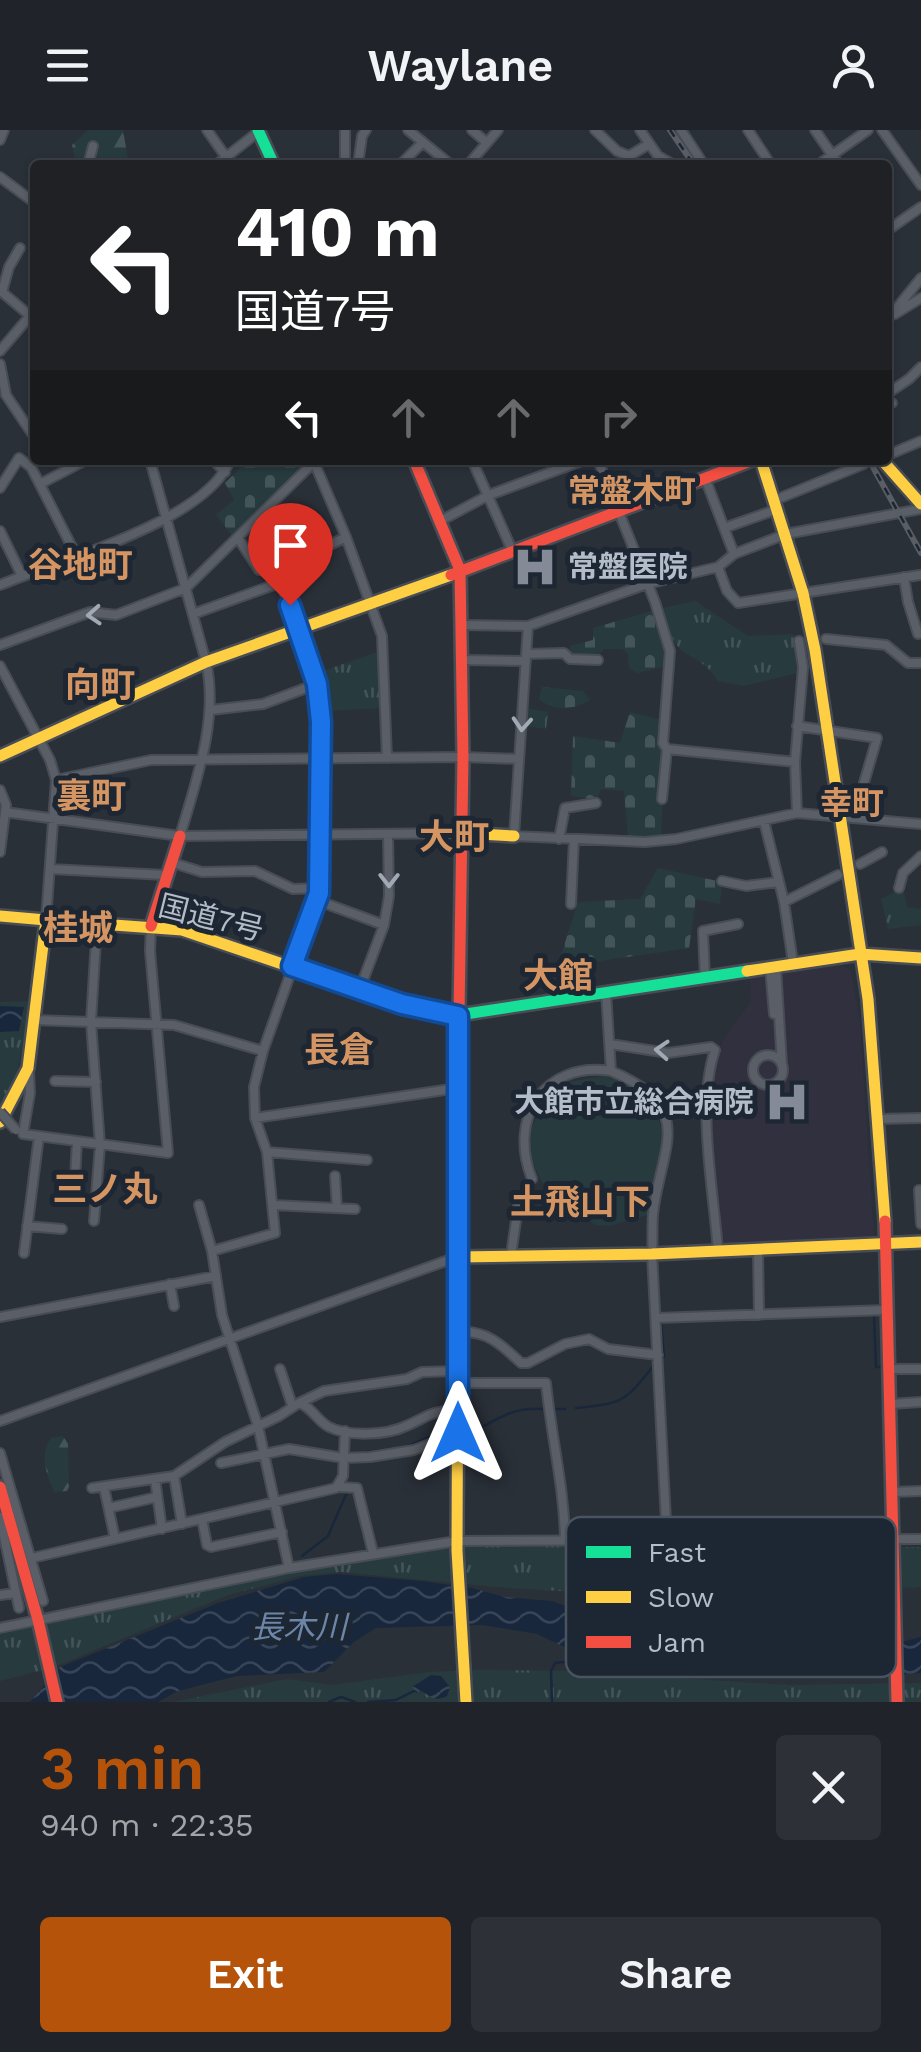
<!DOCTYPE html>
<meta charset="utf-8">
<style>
body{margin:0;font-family:"Work Sans","Noto Sans JP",sans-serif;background:#2d3036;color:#f1f3f6;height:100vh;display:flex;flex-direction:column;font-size:38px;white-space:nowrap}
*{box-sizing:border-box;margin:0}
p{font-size:32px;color:#a2a4a8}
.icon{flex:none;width:55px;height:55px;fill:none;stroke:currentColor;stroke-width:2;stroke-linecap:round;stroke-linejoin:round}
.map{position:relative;height:1572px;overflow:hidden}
.details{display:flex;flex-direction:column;background:#20242a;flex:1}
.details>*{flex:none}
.top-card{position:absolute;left:30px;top:30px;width:862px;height:305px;border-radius:10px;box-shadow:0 2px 8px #0004,0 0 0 2px #3d4147;background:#202124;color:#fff;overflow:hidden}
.pin{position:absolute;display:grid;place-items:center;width:85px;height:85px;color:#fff;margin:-102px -42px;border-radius:50% 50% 50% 0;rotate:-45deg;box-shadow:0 0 10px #0007}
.pin .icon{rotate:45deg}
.me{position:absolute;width:110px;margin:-55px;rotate:0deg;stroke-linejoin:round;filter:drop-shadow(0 0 8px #0008)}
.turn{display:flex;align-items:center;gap:35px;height:210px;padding:0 40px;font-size:45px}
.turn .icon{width:130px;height:130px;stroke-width:2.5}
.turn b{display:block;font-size:70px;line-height:85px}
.lanes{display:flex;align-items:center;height:95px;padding:0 40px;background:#0003;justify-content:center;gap:50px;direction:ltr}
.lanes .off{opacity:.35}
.round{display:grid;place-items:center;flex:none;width:105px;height:105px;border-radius:10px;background:#2d3036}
.headline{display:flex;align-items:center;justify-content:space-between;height:170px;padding:0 40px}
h1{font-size:60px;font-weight:600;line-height:75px;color:#b45309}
.button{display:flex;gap:20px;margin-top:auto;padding:20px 40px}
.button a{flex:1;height:115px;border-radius:10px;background:#b45309;color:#fff;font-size:40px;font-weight:600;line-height:115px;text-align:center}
.button a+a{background:#2d3036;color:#f1f3f6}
header{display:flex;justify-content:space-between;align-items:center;height:130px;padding:0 40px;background:#20242a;font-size:45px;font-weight:600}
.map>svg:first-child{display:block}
.medical{fill:#31303e}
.green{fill:#273a3e}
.forest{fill:url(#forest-firs)}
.cemetery{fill:url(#cemetery-stones)}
.park{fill:url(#park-tufts)}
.water{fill:url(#water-waves)}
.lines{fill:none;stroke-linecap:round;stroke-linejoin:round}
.stream{stroke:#19273c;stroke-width:2.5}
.street-casing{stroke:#484c55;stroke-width:12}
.fast-casing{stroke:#484c55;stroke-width:16}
.slow-casing{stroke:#484c55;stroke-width:16}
.jam-casing{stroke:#484c55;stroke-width:16}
.street{stroke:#5a5e66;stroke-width:8}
.fast{stroke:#16e098;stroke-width:11}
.slow{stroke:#ffcf43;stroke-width:11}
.jam{stroke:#f24e42;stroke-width:11}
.rail-casing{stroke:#595d64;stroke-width:6}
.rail{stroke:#1d2633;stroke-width:2.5;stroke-dasharray:8;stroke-linecap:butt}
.street-bridge-casing{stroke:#484c55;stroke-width:12;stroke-linecap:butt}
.street-bridge{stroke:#5a5e66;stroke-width:8}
.oneway{stroke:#a2a9b5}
.route-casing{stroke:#114b97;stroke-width:25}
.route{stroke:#1a73e8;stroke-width:18}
.labels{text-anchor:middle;stroke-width:10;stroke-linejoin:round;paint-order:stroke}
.poi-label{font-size:30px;font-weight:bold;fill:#b4bcc9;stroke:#1d2633;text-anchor:start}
.street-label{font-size:30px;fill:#b4bcc9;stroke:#1d2633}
.neighbourhood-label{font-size:32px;font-weight:bold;fill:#d59563;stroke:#1d2633}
.water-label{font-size:32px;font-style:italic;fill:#6d86a8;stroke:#1d2633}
.quarter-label{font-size:35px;font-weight:bold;fill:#d59563;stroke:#1d2633}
.key{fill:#1d2633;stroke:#4a5360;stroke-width:2.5}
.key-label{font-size:28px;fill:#b4bcc9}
</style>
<header><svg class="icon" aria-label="menu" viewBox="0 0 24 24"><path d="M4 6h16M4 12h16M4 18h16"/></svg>Waylane<svg class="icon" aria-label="person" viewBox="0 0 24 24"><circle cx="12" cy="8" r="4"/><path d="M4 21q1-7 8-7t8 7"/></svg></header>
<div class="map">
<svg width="921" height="1572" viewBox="0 0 921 1572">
<defs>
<pattern id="forest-firs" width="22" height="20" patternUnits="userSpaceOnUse" patternTransform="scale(2.5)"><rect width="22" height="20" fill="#273a3e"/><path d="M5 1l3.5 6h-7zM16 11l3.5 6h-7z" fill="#445559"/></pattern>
<pattern id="cemetery-stones" width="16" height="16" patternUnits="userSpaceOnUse" patternTransform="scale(2.5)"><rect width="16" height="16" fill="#273a3e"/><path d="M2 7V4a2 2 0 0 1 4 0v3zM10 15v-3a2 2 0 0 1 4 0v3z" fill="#445559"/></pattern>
<pattern id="park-tufts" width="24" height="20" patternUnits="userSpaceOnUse" patternTransform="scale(2.5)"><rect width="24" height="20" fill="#273a3e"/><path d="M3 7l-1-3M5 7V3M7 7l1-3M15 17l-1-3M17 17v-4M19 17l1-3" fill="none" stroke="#445559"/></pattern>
<pattern id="water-waves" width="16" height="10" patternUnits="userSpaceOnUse" patternTransform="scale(2.5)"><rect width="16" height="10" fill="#19273c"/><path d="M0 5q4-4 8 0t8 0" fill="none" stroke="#384457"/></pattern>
</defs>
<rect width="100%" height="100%" fill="#2a3038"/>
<!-- medical -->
<path class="medical" d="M839 833 851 841 860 891 874 1107 722 1114 708 966 714 933 723 910 751 871 750 847Z"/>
<!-- green -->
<path class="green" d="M603 946C683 966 663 1024 648 1085L609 1096 595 1095 544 1056 530 1027 529 1002 549 965 569 952Z"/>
<!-- forest -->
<path class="forest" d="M88 0H123L129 35H76L72 15Z
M63 1306 68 1314 69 1357 67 1361 55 1362C46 1345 39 1325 51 1308Z"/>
<!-- cemetery -->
<path class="cemetery" d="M248 330H313L234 408 216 385 234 370 225 353Z
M652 481 663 506 666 536 638 543 629 538 628 524 622 519H604L595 528H571L570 516 593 510V498Z
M542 557 583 561 590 570C573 580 554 582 539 569Z
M526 578 548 582 546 599 525 596Z
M630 582 662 590 659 617 665 618 661 706 628 708 624 661 601 659 597 669 571 666 573 606 620 613Z
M658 738 722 752 720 774 696 769 689 818 579 834 578 844 570 843 559 831 578 772 640 769Z"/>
<!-- park -->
<path class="park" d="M695 471 748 506 794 504 797 543 744 556 718 551C703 526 685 529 674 511 668 502 666 488 663 478Z
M381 521 383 578 323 581 317 543Z
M903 758 907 777 921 779V795L888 799 881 769Z
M31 871 17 942 0 977V872Z
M449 1416 921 1417V1457L675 1468 496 1457 341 1442 300 1446 228 1465 54 1537 0 1551V1504L289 1439Z
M475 1540 569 1541 789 1555 921 1553V1572H173L287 1549 332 1555 430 1542Z"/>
<!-- water -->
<path class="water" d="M0 876 24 877 19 901 0 902Z
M336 1444 422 1451 472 1458 505 1467 552 1471 626 1498 824 1511 876 1518 921 1507V1543L870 1547 695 1542 600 1534 537 1504 482 1495 376 1498 354 1512 324 1542 237 1546 178 1561 158 1572H30L60 1537 218 1473 304 1447Z
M431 1545 441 1546 450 1557 447 1566C435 1572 432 1567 421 1561L416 1563 412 1557Z"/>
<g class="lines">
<!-- stream -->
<path class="stream" d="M874 1186 876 1237H883
M664 1227 661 1191H664
M576 1278C623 1273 624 1273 654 1235
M552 1279H565
M479 1299C503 1285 517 1277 545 1279
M352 1324 406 1317 434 1305
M302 1426 328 1406 347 1362
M329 1572 341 1567 355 1572
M368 1572 396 1570 414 1561
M552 1572 551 1541 555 1533 593 1529"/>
<!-- street casing -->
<g class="street-casing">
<path id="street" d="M207 0 226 27
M408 0 451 35
M472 0 487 13
M595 0 617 21 629 26 649 14
M640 0 658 26 674 35
M681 0 704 35
M748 0 771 35
M815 0 839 35
M882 0 921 55
M0 10 4 0
M88 35 93 16
M216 35 258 2
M345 35V0
M358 35 362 6 366 0
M400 35 423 12
M468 35 498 0
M818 35 868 0
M0 47 35 73
M888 100 921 77
M20 118 9 137 2 162 35 190
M895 184 921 168
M888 189 921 148
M0 221 35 180
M0 234 6 265 35 308
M888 263 909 249 921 237
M888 275 892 273
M888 325 921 311
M35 330 31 337 76 425
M150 330 206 532C219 589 196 651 180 706
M213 330 225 342
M472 330 512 420
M598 330 655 472 670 521 663 613 667 619 662 669
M314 332 346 407 382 506 387 628
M705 348 734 424
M40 354 84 331
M0 358 19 328 31 337
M775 370 864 334
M442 390 489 365 584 330
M724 398 778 379
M0 401 22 446
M238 408 259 440 277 441 346 407
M718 437 727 461 738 473 920 445
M904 447 908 472 918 504
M0 455C60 430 207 391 230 330
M193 484 282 452
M461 495 528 496 647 454 718 437 734 424 786 404 921 379
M528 496 514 706 645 712 676 709 797 683 921 694
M826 509 886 515 908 533H921
M0 515 90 482 116 485 186 458 316 330
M526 524 564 523 570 529 598 530
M462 530 526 531
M0 536 50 630 56 650 46 790
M211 580 263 574 317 554
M797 596 877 608 859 670 857 688
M667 619 795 632
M56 650 151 630 463 627 519 629
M0 660 6 675 0 722
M5 682 180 706 462 703
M797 683 795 632 803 537 799 511
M764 691 784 772 793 833
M559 709 565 678 596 673
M170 732 202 742 255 741 293 759 319 758
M860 734 882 722
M51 739 165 745
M722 751 746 756 778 752
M899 758 903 743 921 726
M316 770 384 795
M784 772 838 745
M571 774 574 709
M776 837 782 935
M770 838 774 884
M705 848 703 801 738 794
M359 861 384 795 389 766 388 704
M606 863 611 941C698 978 661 1016 653 1084 652 1097 653 1111 652 1124L667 1410
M34 890 174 895 263 921
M610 914 668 923 711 917 715 920C696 975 714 1062 718 1122
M753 940a15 15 0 1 1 30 0a15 15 0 1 1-30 0Z
M29 942 30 963 23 1004 168 1023 150 821 151 796
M55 951 96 952
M255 988 458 958
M878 989 921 988
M267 1022 367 1030
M335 1046 337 1078
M532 1049C508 989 543 931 611 941
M919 1060 921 1094
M74 1067 77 1011
M199 1075 212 1121 222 1185 258 1296 289 1438
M273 1075 355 1079
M94 1091 100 1015 91 892 97 793
M27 1096 62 1099
M758 1120 759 1185
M212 1121 275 1103 267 1022 255 988 254 957 263 921 319 763 321 592 317 554 277 441
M24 1123 39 1006
M511 1125 519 1070
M170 1154 174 1176
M0 1187 216 1146
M656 1188 887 1180
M458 1202C486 1200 501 1214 521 1233H528L565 1214 589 1209 608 1219 658 1225
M280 1239 292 1275
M889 1239H921
M458 1253H546C551 1305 564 1356 565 1409
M299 1273 324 1261 407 1249 422 1242 458 1241
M890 1274 921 1272
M0 1291 457 1127
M0 1323 43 1471
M221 1333 289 1319 344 1328 370 1327 414 1320 458 1303
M155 1349 162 1399
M104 1357 115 1409
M339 1357 357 1358 373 1423
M92 1358 174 1346
M892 1362 921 1361
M109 1378 157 1367
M0 1387 19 1478
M202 1389 207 1415 211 1417 282 1402
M182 1394 174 1346 225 1312 279 1286 299 1273C312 1277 317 1291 329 1297 349 1307 387 1305 406 1296 429 1286 430 1281 458 1280
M32 1428 336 1358 343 1346 345 1301
M0 1465 16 1463
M0 1498 289 1438 457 1411 921 1409"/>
</g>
<!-- fast casing -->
<g class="fast-casing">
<path id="fast" d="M258 0 274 35
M300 840 403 874 459 885 747 841"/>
</g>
<!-- slow casing -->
<g class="slow-casing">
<path id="slow" d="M761 330 803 463 815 520 868 869 885 1091
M882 330 921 374
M0 626 206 532 451 445
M462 703 514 706
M0 786 46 790
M747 841 860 824 921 828
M459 885 457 1421 466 1572
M0 992 28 938 46 790 182 800 300 840
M457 1127 652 1124 921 1112"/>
</g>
<!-- jam casing -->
<g class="jam-casing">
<path id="jam" d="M414 330 460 440 463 627 459 885
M451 445 753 330
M151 796 180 706
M885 1091 897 1572
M0 1357 38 1490 57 1572"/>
</g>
<!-- street -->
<use href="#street" class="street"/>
<!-- fast -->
<use href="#fast" class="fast"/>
<!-- slow -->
<use href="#slow" class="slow"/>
<!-- jam -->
<use href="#jam" class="jam"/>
<!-- rail casing -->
<g class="rail-casing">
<path id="rail" d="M670 0 694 35
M869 330 921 423"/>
</g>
<!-- rail -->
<use href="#rail" class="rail"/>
<!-- street-bridge casing -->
<g class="street-bridge-casing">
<path id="street-bridge" d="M0 982 16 1000"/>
</g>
<!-- street-bridge -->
<use href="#street-bridge" class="street-bridge"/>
</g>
<!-- one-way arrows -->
<defs><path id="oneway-chevron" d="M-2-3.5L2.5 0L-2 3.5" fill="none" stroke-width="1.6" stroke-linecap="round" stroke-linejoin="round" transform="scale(2.5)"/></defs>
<g class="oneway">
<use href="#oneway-chevron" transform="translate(94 485) rotate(176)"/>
<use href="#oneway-chevron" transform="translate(522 594) rotate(94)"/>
<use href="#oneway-chevron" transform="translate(389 750) rotate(90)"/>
<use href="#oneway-chevron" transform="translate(662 920) rotate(-176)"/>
</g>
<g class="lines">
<!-- route casing -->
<g class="route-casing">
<path id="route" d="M290 475 317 554 321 592 319 763 292 836 402 874 458 886V1303"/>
</g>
<!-- route -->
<use href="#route" class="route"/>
</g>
<!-- icons -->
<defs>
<g id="hospital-bare" transform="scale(3.45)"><path d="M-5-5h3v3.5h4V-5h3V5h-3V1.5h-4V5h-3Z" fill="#848b96" stroke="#1d2633" stroke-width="2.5" paint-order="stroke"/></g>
</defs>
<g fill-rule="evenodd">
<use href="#hospital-bare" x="535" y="437"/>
<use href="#hospital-bare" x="787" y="972"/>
</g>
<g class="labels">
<!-- poi labels -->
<g class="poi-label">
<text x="568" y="447">常盤医院</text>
<text x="754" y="982" text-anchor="end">大館市立総合病院</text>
</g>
<!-- street labels -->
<g class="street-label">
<text transform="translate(211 788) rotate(14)" y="10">国道7号</text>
</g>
<!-- neighbourhood labels -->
<g class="neighbourhood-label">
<text x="632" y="372">常盤木町</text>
<text x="852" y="684">幸町</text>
</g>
<!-- water labels -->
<g class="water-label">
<text x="299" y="1508">長木川</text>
</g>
<!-- quarter labels -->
<g class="quarter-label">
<text x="80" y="447">谷地町</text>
<text x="100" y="567">向町</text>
<text x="91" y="678">裏町</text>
<text x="454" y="719">大町</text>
<text x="78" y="810">桂城</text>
<text x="558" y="858">大館</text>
<text x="339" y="932">長倉</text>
<text x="105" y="1071">三ノ丸</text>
<text x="580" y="1084">土飛山下</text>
</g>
</g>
<!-- legend -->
<rect x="566" y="1387" width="330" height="160" rx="15" class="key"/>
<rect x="586" y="1416" width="45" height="12" fill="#16e098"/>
<rect x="586" y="1461" width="45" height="12" fill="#ffcf43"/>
<rect x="586" y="1506" width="45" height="12" fill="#f24e42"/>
<g class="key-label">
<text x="648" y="1432">Fast</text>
<text x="648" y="1477">Slow</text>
<text x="648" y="1522">Jam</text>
</g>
</svg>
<div class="pin" style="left:290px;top:475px;background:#d93025"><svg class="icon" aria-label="arrive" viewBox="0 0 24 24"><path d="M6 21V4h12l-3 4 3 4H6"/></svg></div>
<svg class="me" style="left:458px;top:1303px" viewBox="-20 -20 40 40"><path d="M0-17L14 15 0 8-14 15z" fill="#1a73e8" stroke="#fff" stroke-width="4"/></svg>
<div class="top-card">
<div class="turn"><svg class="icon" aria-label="left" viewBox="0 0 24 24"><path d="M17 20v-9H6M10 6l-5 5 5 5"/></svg><div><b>410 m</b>国道7号</div></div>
<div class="lanes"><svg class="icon" aria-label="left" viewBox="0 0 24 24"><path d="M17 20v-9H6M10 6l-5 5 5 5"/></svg><svg class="icon off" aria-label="ahead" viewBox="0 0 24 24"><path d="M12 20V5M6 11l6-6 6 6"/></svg><svg class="icon off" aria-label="ahead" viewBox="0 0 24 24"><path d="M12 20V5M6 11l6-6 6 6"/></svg><svg class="icon off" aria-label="right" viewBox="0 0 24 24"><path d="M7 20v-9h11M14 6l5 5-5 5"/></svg></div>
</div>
</div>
<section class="details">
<div class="headline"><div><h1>3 min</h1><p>940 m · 22:35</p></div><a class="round"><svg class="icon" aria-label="close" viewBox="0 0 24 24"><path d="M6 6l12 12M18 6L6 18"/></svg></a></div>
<div class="button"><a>Exit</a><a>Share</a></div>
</section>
